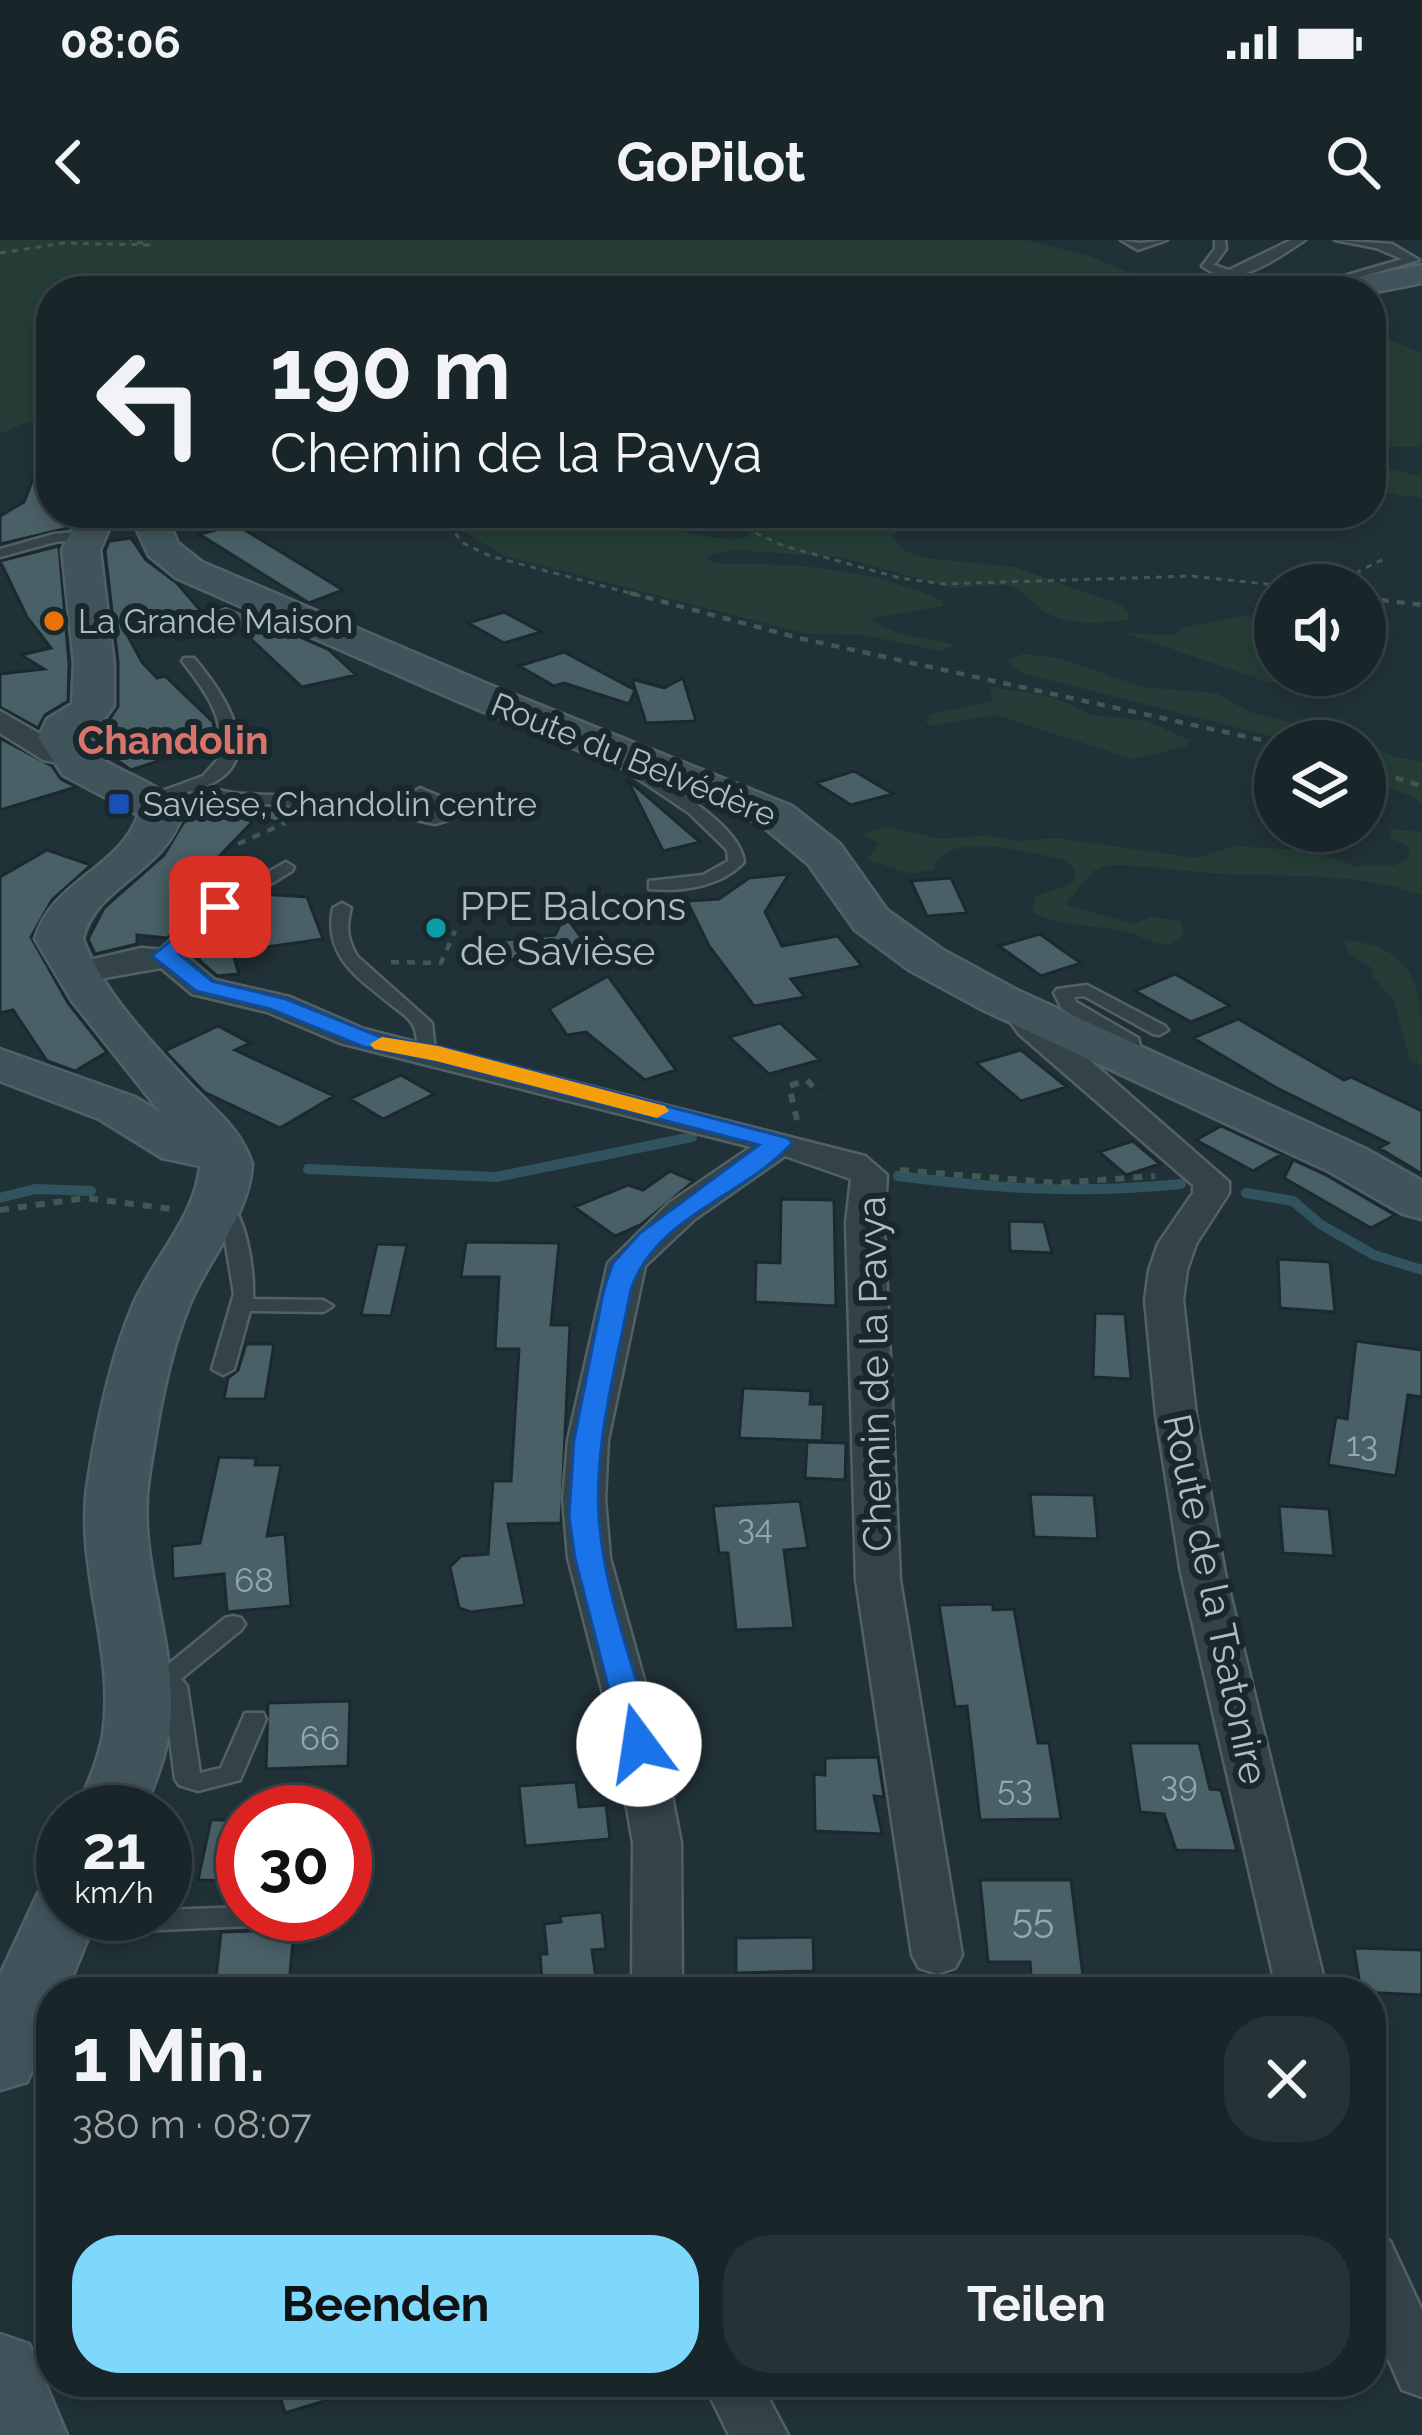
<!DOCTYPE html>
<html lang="de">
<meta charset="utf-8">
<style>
body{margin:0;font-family:Raleway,sans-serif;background:#253236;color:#f1f3f6;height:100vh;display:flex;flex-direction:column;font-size:45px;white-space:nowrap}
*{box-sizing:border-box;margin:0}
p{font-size:39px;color:#9fa5a8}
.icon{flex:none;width:66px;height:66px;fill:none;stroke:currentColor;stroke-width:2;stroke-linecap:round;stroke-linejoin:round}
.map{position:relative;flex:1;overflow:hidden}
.side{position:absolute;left:36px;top:1737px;width:1350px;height:420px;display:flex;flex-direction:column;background:#18262a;border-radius:48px;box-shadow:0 6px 18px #0003,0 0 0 3px #364347}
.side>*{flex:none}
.banner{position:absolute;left:36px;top:36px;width:1350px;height:252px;border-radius:48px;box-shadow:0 6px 18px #0003,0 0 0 3px #364347;background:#18262a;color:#f1f3f6;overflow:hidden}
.tools{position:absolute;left:1254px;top:324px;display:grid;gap:24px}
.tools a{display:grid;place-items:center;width:132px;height:132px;border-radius:50%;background:#18262a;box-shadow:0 6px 18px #0003,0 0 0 3px #364347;font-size:60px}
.speed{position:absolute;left:36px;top:1545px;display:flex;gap:24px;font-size:60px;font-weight:700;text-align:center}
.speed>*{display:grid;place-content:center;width:156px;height:156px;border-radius:50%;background:#18262a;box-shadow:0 6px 18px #0003,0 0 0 3px #364347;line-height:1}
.speed small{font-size:30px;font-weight:400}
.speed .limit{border:18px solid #d22;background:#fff;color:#111}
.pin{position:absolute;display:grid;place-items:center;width:102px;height:102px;color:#fff;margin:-51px;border-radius:24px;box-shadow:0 6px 18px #0006}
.me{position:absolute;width:132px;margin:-66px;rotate:346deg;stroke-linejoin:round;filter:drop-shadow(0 0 9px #0008)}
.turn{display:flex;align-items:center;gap:42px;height:252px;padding:0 36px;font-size:54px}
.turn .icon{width:156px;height:156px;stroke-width:2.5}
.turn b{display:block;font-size:84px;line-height:102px}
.round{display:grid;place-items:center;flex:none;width:126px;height:126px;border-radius:48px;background:#253236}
.head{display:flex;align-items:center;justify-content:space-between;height:204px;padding:0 36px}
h1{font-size:72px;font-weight:700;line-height:90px}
.primary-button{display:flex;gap:24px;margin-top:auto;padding:24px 36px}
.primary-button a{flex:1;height:138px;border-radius:48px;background:#7dd8fb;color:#111;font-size:48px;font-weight:700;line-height:138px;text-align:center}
.primary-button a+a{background:#253236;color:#f1f3f6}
.status{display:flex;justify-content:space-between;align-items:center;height:84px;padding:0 60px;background:#18262a;direction:ltr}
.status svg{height:33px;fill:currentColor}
header{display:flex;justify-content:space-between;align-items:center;height:156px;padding:0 36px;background:#18262a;font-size:54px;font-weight:700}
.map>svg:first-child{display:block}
.green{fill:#253d36}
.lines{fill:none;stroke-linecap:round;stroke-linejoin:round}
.stream{stroke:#31535e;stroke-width:10}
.building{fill:#4a6067;stroke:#1b2a2f;stroke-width:3}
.lane-casing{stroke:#516166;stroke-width:5}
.street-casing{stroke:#516166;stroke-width:5}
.secondary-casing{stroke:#516166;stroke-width:5}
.path-far2{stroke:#415952;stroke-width:3;stroke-dasharray:6 6;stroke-linecap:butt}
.path-far1{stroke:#415952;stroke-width:4.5;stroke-dasharray:8 8;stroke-linecap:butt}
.path{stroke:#415952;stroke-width:6;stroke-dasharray:9 9;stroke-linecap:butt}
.lane{fill:#334348;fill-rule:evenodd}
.street{fill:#334348;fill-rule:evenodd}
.secondary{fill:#41545c;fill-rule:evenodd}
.route{fill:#1a73e8;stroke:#114b97;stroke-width:3}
.slow{fill:#f59e0b}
.food-dot{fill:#e8710a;stroke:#19282d;stroke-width:4.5}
.transit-dot{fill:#1a4fb4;stroke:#19282d;stroke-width:4.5}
.culture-dot{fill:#0f9aa8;stroke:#19282d;stroke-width:4.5}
.labels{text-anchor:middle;stroke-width:12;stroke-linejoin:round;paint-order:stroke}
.far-poi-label{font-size:33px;fill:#adbfc5;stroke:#19282d;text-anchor:start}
.far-street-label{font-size:33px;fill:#adbfc5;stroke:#19282d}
.number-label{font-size:33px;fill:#94a7ae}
.far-quarter-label{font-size:39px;font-weight:bold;fill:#da7369;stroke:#19282d}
.poi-label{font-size:39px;fill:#adbfc5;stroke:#19282d;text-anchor:start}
.street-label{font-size:39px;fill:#adbfc5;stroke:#19282d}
.near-number-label{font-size:39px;fill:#94a7ae}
</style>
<div class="status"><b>08:06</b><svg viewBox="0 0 49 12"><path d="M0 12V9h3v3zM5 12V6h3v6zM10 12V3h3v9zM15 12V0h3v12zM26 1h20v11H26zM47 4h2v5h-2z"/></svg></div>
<header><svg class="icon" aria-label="back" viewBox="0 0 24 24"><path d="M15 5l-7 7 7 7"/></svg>GoPilot<svg class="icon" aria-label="search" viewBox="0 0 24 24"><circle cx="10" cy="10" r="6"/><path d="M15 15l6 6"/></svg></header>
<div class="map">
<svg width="1422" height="2195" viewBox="0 0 1422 2195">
<rect width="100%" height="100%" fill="#203238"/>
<!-- green -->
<path class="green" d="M0 0H1025L1089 16 1128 32 1240 47 1228 51H51V180L26 182 0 194Z
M1371 91 1422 114 1421 207H1371Z
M1371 226 1422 236V258L1371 251Z
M457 273H574L730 300 749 297 753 282 735 273H891L900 290 892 296 904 311 925 318 1014 327 1121 365 1129 372V380L1092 383 1064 380 1044 372 1019 349 1007 345 953 348 840 317 731 310 708 315 710 321 721 324C798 323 869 328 941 360L944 366 875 377 872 381 897 393 956 405 941 411 863 395 803 393 505 316 464 292Z
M1262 373 1275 375V435H1334L1270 443 1126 393 1176 395 1183 387Z
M1022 414 1058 418 1143 447 1216 453 1250 472 1363 501H1295L1262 494 1021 433 1008 421Z
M991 447 1053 457 1093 475 1146 481 1190 500 1187 506 1133 519 995 475 932 486 925 481 931 474 992 462Z
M1365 502 1395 517 1422 522V564L1413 556 1365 541Z
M887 587 942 599 987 595 1016 601 1056 598 1196 618 1233 606 1312 611 1355 626H1393L1408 619 1409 606 1391 599 1390 589 1422 592V655C1361 633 1293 637 1229 634 1189 633 1150 625 1109 625L1093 631 1065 665 1135 684 1151 677 1181 681 1184 695 1170 705C1152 703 1139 695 1122 691 1092 684 1060 688 1033 672L1034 657 1073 643 1075 629 1065 620C1034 614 943 587 934 630L908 633 867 619 879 604 864 594Z
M1343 700C1422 707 1422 752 1422 826L1410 819 1394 761 1373 737 1372 728 1350 714Z"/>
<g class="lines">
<!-- stream -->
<path class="stream" d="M308 929 496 937 692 897
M898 936C999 949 1079 954 1181 944
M1246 953 1293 961 1320 984 1374 1015 1422 1030
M0 958 35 949 91 951"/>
</g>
<!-- building -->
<path class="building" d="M49 198 51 273H75L68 288 0 304V276L24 262Z
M237 285 343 350 309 363 199 294Z
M131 298 146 320 177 343 200 370 123 387 142 422 157 438 165 436 213 482 216 502 131 530 87 499 103 489 118 466V422L105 311 109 301Z
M59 306 69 423 68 461 45 475 38 488 0 467V434L44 429 21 415 51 408 27 377 0 321Z
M226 365 328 409 356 435 302 447 239 388 177 400 172 385Z
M504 372 541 392 504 403 468 383Z
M564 412 635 450 629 464 564 443 554 446 519 426Z
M683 438 696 481 646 483 632 439 664 448Z
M0 498 52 526 61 539 76 547 0 570Z
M854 531 893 554 851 565 816 543Z
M627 539 700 602 663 611Z
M213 563 234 570 293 571 276 582 258 576 208 628 249 638 211 660 167 698 137 695V704L95 714 88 699 104 668 164 615 183 583Z
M47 610 91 625 52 660 31 697 68 763 107 812 75 831 47 821 13 770 0 773V637Z
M789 634 765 672 782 706 838 696 862 726 791 739 805 757 754 766 709 706 687 661 719 659 749 638Z
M951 638 967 673 927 676 911 641Z
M262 654 307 657 323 699 253 709 226 691 239 734 217 736 201 722 193 706Z
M565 675 599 722 496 719V701L555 695Z
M1040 694 1058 707 1081 723 1041 736 999 706Z
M1175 734 1203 750 1230 766 1191 782 1135 751Z
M608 736 655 801 676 830 645 840 586 792 567 795 549 769Z
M1238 779 1344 840 1351 837 1422 871V934L1379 908 1388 903 1275 847 1193 798Z
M780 783 820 820 769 834 729 797Z
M218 786 250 803 235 810 334 856 280 888 204 852 165 811Z
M1021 810 1067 847 1021 861 976 823Z
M401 835 434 854 383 879 350 859Z
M1221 886 1282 914 1253 931 1196 900Z
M1133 901 1160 924 1126 935 1099 912Z
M1293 920 1326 935 1395 975 1371 988 1284 938Z
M670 931 694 941 642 984 615 996 574 967 628 945 643 950Z
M781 959 834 960 836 1066 755 1062 756 1022 780 1023Z
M1009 981 1044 982 1052 1013 1010 1011Z
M466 1002 559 1003 551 1085H570L561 1283 508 1284 525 1365 471 1372 459 1368 450 1327 461 1316 488 1314 493 1241H511L519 1109H495L499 1037H461Z
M377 1004 407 1005 391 1076 361 1075Z
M1278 1019 1330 1022 1335 1072 1280 1068Z
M1095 1073 1125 1074 1131 1139 1093 1137Z
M1356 1101 1422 1110V1157L1408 1155 1396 1236 1328 1225 1336 1177 1347 1179Z
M246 1104H274L265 1159H224L228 1138 238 1130Z
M743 1148 811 1151 810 1164H824L822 1201 739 1198Z
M807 1202 846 1203 845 1240 805 1238Z
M219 1217 256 1218 255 1225H281L267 1296 285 1294 291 1366 227 1372 224 1334 173 1339 172 1306 200 1303Z
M1030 1254 1094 1255 1098 1299 1034 1297Z
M800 1261 808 1308 784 1310 794 1388 736 1390 728 1313H719L713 1266Z
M1279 1266 1329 1269 1334 1316 1283 1313Z
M993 1364V1370L1014 1369 1038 1503H1049L1061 1579 980 1580 967 1466 955 1467 939 1365Z
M350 1461 348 1526 266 1529 268 1463Z
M1130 1503H1199L1210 1549 1221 1550 1237 1611 1176 1610 1164 1574 1140 1572Z
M878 1517 884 1557 874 1556 882 1594 815 1591 814 1534 825 1535V1518Z
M576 1542 579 1567 606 1565 610 1599 525 1606 519 1546Z
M211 1580H243V1641L198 1640Z
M980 1640H1071L1083 1736H1031L1030 1722H988Z
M602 1672 606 1709 592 1710 598 1752H543L540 1714H547L544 1684 561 1682 560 1676Z
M294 1690 289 1745 215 1747 221 1692Z
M813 1697 814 1731 736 1733V1698Z
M1354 1708 1422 1710V1755L1361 1752Z
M276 2142H363L364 2149 285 2173Z"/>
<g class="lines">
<!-- lane casing -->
<g class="lane-casing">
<path id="lane" d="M1121 0 1139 3 1167 0 1138 10Z
M1215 0H1225L1226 9 1214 25 1229 30 1291 0H1305C1277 18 1235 52 1202 26L1215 9Z
M1335 0 1392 4 1419 20 1312 51H1293L1402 19 1376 8Z
M85 291 90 292V298L55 302 0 317V309L54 294Z
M184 418H194C222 451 271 520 206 546 240 558 256 553 291 556 340 560 387 564 435 574L443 573 441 568 414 556 412 553 420 548 453 562 461 576 435 584 383 573 267 564 234 566 191 551 155 564H143V558L203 536 220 517C225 476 206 452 182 421Z
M639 515 647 520 643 526 646 530C674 549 741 587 744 622 721 647 681 652 649 649V641L703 635 728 621 727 610 689 573 634 536 627 526 633 517Z
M286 622 294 627 292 631 226 671 169 720H157V712L214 663Z
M342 663 351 668C346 687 347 699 357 716L432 783 435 811 432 815H420C416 806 418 796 414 787 411 779 401 772 394 767 360 739 323 718 333 668Z
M1087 745 1165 786 1168 790 1159 795 1153 794 1084 756 1074 757 1076 762 1138 798 1141 809C1135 818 1126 821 1116 819L1114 815 1123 804 1062 769 1054 753 1057 749Z
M221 956C247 968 254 1031 253 1059L323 1060 333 1066 323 1072 250 1071 234 1129 223 1135 212 1129 234 1054 221 975 211 962Z
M233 1376 241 1378 245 1384 241 1390 181 1439 187 1446 200 1533 221 1528 245 1473H263L266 1479 240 1540 198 1551 179 1545 175 1539 164 1453 135 1449 132 1443 135 1437 154 1436 225 1378Z
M243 1667V1674L288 1675 284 1682 275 1685 71 1694 62 1691 58 1684 62 1677 71 1674H165V1670Z"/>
</g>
<!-- street casing -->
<g class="street-casing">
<path id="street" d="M0 471 61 506 79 510 84 516 69 525 43 520 0 493Z
M141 708 180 711 215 740 290 757 364 789 865 916 887 935 884 983 900 1340 962 1715 955 1728 937 1734 919 1728 912 1715 856 1340 846 983 851 939 785 916 695 979 645 1026 608 1200 605 1259 610 1318 662 1504 681 1603 682 1752H632L633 1603 616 1504 568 1318 563 1259 568 1200 608 1023 669 963 751 907 340 803 267 772 192 754 161 728 76 743 60 733 64 726Z
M1033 764 1045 767 1050 774 1045 781 1229 942V953L1196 1004 1187 1030 1183 1060 1196 1175 1225 1333 1327 1752H1277L1181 1333 1156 1175 1145 1060 1149 1030 1158 1004 1193 953V945L1019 794 1008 779 1021 767Z
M1371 1994 1390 2001 1422 2070V2157L1402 2150 1371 2080Z
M703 2142H760L788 2195H729Z"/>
</g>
<!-- secondary casing -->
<g class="secondary-casing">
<path id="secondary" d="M1422 25V43L1371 53 1317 51 1332 42Z
M80 273H116L100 310 114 423V466L99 486 80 498C106 536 161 534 182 575 164 633 95 646 83 699 102 751 152 803 189 843 213 869 241 888 252 924 250 975 207 1020 189 1066 167 1120 158 1180 149 1237 137 1316 172 1388 171 1466 171 1504 158 1537 143 1572H75C86 1548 98 1522 103 1495 116 1410 74 1327 88 1241 97 1182 110 1120 133 1065 152 1020 196 976 200 926L162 918 99 879 0 841V809L135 857 161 873 72 761 35 699C51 641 120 629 138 575L63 535 38 498 47 479 72 464 74 423 62 310Z
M129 273H165L178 303 202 322 490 445 792 566 840 604 887 670 943 710 1017 750 1366 909 1422 941V979L1403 974 1328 931 983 770 909 730 855 690 808 624 760 584 462 463 176 338 149 316Z
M63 1646V1674H98L66 1752H51V1788L27 1842 0 1850V1735L38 1653Z
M0 2094 29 2104 67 2195H0Z"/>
</g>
<!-- path-far2 -->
<path class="path-far2" d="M0 13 64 3 149 5 130 0
M443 273 461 302 490 316 641 356
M712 273 784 306 900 338 944 344 1191 336 1275 345
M1351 345 1359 331 1386 318"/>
<!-- path-far1 -->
<path class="path-far1" d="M630 353 799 398 1275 503
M1365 358 1422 365
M1365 528 1422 546
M238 604 285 583
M391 722 441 723 455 691"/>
<!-- path -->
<path class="path" d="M797 880 789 846 807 840 819 854
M900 930 1059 943 1155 936
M0 970 86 958 172 969"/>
<!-- lane -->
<use href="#lane" class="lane"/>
<!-- street -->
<use href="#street" class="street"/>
<!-- secondary -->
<use href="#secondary" class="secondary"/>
</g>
<!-- route -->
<path class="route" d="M220 660 227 662V672L179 714 212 741 286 759 378 796 438 806 788 898 792 903C744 957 657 975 631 1049 617 1123 594 1202 599 1278 604 1354 636 1431 655 1504L651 1511H628L623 1504 575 1318 569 1276 574 1200 604 1049 613 1023 640 993 759 905 436 821 364 807 270 769 196 751 152 716Z"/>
<!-- slow -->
<path class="slow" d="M382 797 438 806 665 866 669 871 657 878 436 821 374 809 370 804Z"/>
<!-- markers -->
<circle class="food-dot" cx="54" cy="381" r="12"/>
<rect class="transit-dot" x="107" y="552" width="24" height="24" rx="6"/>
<circle class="culture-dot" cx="436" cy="688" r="12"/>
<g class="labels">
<!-- far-poi labels -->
<g class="far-poi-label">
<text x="78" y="393">La Grande Maison</text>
<text x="143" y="576">Savièse, Chandolin centre</text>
</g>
<!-- far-street labels -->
<g class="far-street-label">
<text transform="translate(634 519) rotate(22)" y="12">Route du Belvédère</text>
</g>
<!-- number labels -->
<g class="number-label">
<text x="1362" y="1216">13</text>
<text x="755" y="1299">34</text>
<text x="254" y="1352">68</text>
<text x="320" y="1510">66</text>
<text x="1179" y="1556">39</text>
<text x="1015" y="1560">53</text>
</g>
<!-- far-quarter labels -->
<g class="far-quarter-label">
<text x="173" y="514">Chandolin</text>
</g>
<!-- poi labels -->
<g class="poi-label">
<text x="460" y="680">PPE Balcons<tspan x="460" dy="45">de Savièse</tspan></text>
</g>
<!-- street labels -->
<g class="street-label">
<text transform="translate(874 1134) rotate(-91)" y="14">Chemin de la Pavya</text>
<text transform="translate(1216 1359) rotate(78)" y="14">Route de la Tsatonire</text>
</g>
<!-- near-number labels -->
<g class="near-number-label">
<text x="1033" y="1692">55</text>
</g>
</g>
</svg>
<div class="tools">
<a><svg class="icon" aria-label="sound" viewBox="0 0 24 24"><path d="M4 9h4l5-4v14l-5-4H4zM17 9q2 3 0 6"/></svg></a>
<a><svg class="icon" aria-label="layers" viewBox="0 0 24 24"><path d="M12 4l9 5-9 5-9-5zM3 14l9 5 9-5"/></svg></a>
</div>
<div class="speed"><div>21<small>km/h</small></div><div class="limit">30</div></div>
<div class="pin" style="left:220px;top:667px;background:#d93025"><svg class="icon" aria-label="arrive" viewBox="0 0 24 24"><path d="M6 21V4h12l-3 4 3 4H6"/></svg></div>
<svg class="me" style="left:639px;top:1504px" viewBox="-20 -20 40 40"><circle r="19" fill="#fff"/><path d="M0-13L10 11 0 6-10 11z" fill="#1a73e8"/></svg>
<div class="banner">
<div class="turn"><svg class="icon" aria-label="left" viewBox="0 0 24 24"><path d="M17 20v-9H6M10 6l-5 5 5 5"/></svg><div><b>190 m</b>Chemin de la Pavya</div></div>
</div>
<section class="side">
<div class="head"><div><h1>1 Min.</h1><p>380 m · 08:07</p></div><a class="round"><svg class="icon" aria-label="close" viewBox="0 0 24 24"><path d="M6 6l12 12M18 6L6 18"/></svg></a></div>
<div class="primary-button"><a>Beenden</a><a>Teilen</a></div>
</section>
</div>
